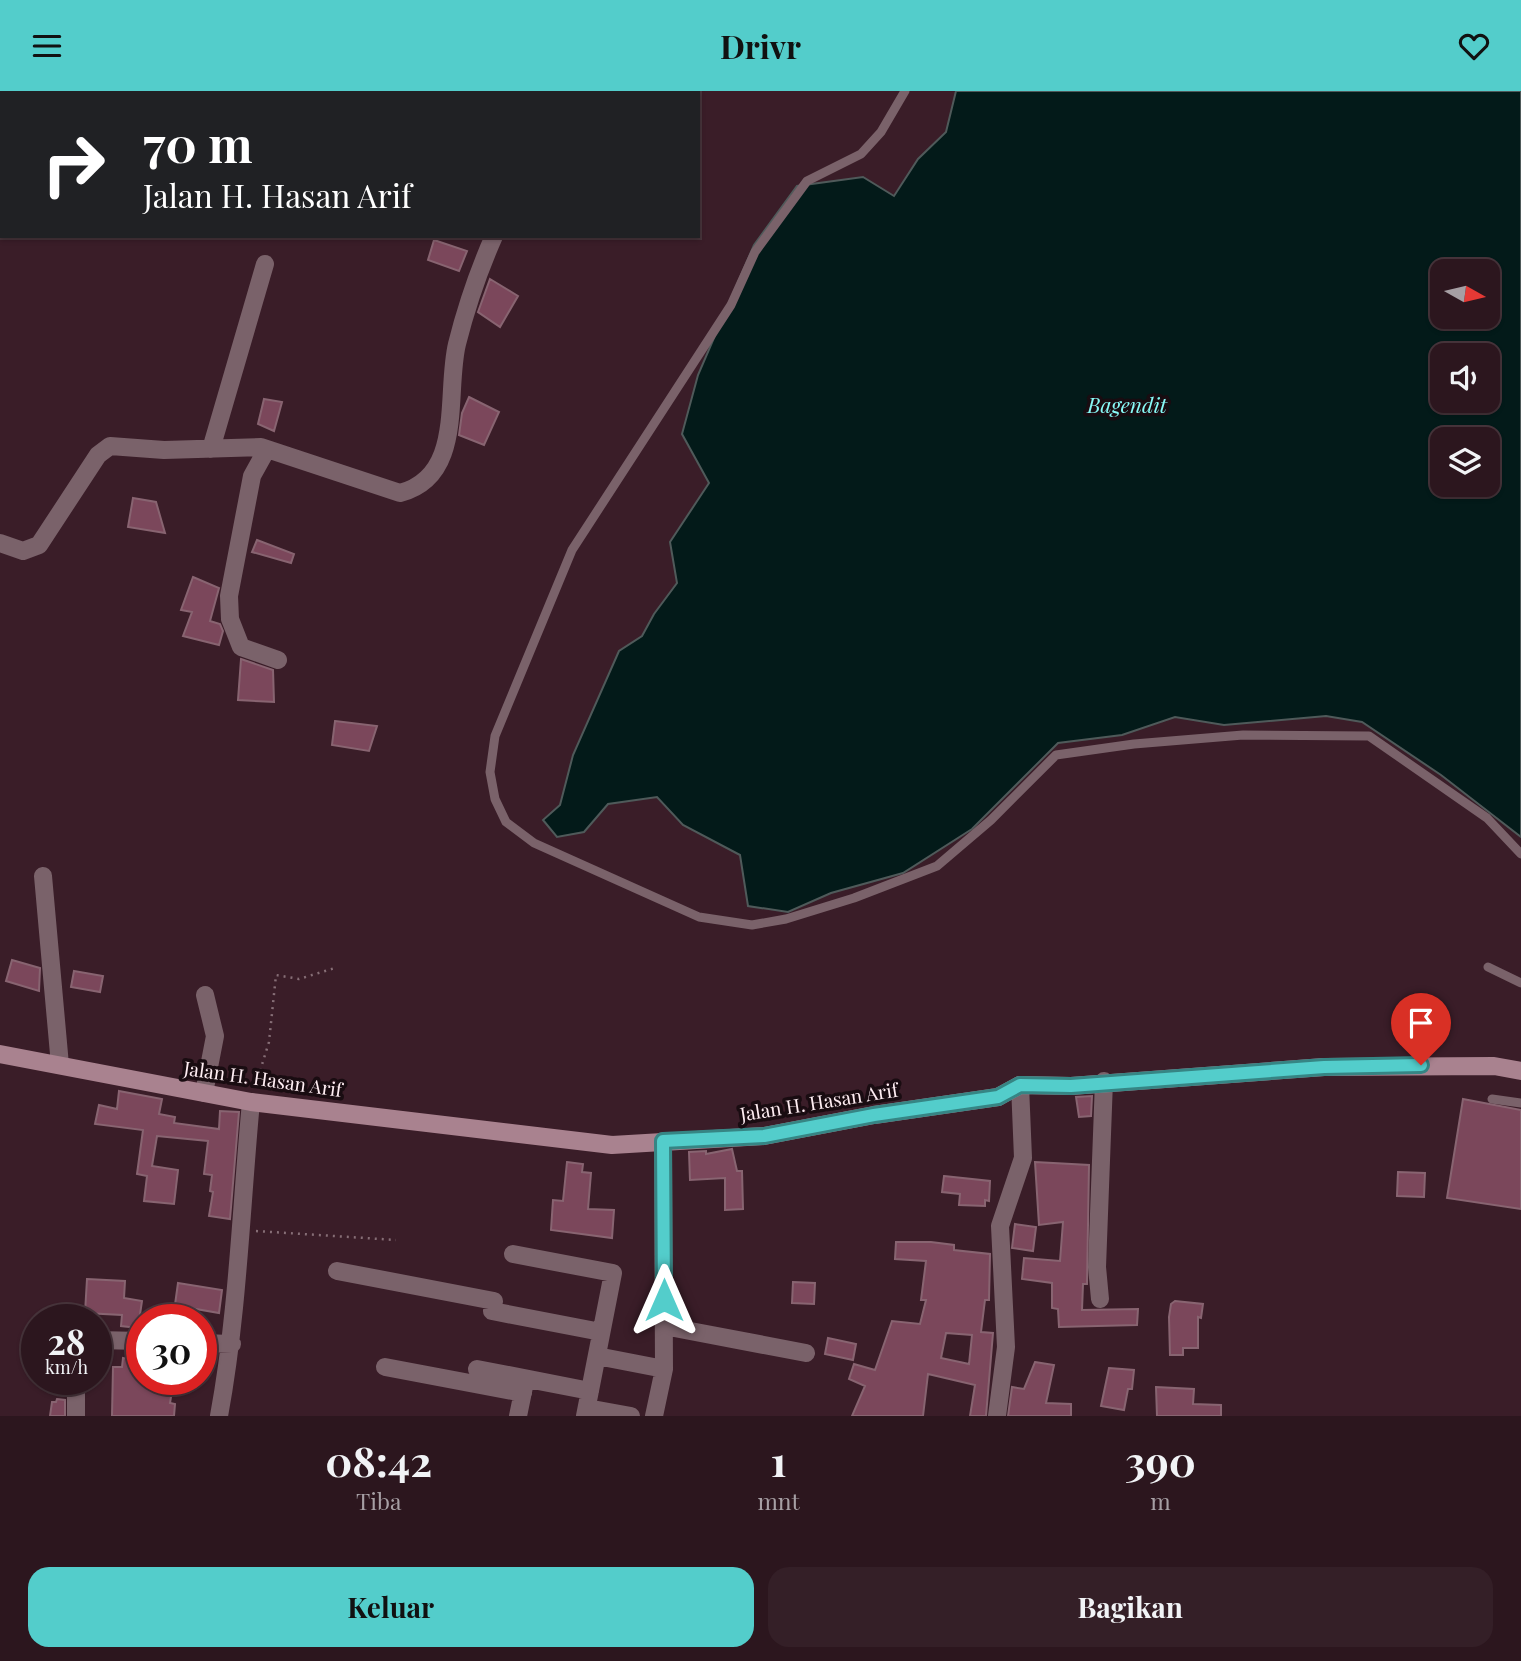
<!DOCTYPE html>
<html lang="id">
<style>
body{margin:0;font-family:"Playfair Display",serif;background:#341f27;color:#f1f3f6;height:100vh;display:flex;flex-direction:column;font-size:26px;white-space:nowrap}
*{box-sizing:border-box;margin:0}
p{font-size:23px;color:#a69fa4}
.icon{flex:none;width:38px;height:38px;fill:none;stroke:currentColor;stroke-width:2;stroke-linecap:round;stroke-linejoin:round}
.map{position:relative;height:1325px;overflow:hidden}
.details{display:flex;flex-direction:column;background:#2c161e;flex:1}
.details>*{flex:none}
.hud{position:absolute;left:0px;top:0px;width:700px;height:147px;box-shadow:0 2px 5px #0004,0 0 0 2px #48353c;background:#202124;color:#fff;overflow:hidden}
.needle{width:46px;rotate:98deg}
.buttons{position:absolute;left:1430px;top:168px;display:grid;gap:14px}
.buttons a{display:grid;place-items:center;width:70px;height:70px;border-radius:14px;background:#2c161e;box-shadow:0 2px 5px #0004,0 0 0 2px #48353c;font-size:35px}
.speed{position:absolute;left:21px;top:1213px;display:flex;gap:14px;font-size:35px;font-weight:700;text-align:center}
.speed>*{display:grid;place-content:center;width:91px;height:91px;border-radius:50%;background:#2c161e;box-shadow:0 2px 5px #0004,0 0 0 2px #48353c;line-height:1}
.speed small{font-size:18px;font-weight:400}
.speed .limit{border:10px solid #d22;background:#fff;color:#111}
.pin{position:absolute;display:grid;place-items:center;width:60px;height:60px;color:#fff;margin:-72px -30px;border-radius:50% 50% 50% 0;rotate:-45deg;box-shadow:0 0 7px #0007}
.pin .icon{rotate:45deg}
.me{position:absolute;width:77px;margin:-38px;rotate:0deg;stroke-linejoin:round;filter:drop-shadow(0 0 5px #0008)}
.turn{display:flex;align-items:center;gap:24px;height:147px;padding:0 28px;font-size:32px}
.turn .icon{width:91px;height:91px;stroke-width:2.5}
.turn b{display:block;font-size:49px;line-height:60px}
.eta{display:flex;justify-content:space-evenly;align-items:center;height:119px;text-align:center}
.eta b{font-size:42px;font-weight:700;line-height:49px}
.action{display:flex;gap:14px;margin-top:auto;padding:14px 28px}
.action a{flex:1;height:80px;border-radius:21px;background:#53cdcb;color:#111;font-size:28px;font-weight:700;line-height:80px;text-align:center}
.action a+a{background:#341f27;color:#f1f3f6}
header{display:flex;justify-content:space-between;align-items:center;height:91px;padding:0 28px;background:#53cdcb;color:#111;font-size:32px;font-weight:700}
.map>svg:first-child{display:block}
.water{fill:#031a19;stroke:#4f5a5a;stroke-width:2;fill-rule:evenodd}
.building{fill:#7b475b;stroke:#886471;stroke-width:2;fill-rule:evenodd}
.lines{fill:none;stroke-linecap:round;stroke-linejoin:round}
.path{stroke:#866e76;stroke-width:2.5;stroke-dasharray:2 5;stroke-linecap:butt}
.service{stroke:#7a626a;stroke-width:9}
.minor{stroke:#7a626a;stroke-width:18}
.secondary{stroke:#a9828f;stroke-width:18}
.route-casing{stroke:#368584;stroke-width:18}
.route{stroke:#53cdcb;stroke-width:12}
.labels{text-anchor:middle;stroke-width:7;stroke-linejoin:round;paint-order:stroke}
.street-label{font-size:19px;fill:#ffeef3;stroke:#190c11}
.water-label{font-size:21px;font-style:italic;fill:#88faf7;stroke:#190c11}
</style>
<header><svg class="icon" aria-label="menu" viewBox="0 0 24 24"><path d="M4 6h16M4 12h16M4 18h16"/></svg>Drivr<svg class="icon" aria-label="heart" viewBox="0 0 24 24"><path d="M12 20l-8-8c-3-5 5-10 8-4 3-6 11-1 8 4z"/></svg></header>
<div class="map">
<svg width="1521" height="1325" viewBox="0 0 1521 1325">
<rect width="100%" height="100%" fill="#3a1d28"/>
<!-- water -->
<path class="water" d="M956 0H1521V746L1441 684 1362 631 1326 625 1224 634 1175 626 1122 644 1058 652 972 738 903 782 831 802 788 821 748 815 740 764 683 734 657 706 608 713 584 741 557 746 543 729 560 714 573 664 619 560 642 545 654 523 677 492 670 451 709 392 682 343 698 284 754 154 797 95 863 86 894 105 918 68 946 41ZM1442 180H1488V226H1442ZM1442 264H1488V310H1442ZM1442 348H1488V394H1442Z"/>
<!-- building -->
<path class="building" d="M434 149 467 160 459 180 428 169Z
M490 188 518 205 500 236 478 221Z
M469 306 499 321 484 354 459 344 462 322Z
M264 308 282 311 274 340 258 333Z
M133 407 156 411 165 442 128 436Z
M257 449 294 463 291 472 252 461Z
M193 486 219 497 210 530 220 533 223 540 219 554 183 545 192 521 181 519Z
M241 568 273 579 274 611 238 609Z
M335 630 377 635 369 660 332 654Z
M12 869 40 877 39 900 6 890Z
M74 880 103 885 100 901 71 896Z
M119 1000 162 1008 159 1023 175 1026 174 1032 219 1038 220 1020 239 1021 230 1128 209 1125 213 1101 210 1100 212 1084 204 1083 208 1050 157 1045 152 1075 178 1079 174 1113 144 1110 147 1085 137 1083 143 1039 95 1033 99 1014 117 1018Z
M1092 1005 1091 1025 1079 1026 1076 1006Z
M1463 1008 1521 1019V1118L1447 1107Z
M732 1058 737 1080H742L743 1118 725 1119V1087L690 1089 689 1061 706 1060V1063Z
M567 1071 583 1073 582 1081 591 1082 588 1118 614 1119 612 1147 551 1139 553 1109 563 1110Z
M1035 1071 1089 1074 1087 1193H1083L1082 1219 1138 1218 1137 1234 1059 1236 1058 1218 1052 1217V1192L1022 1188 1024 1167 1060 1170 1063 1131 1039 1134Z
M1398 1081 1425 1082 1424 1106 1397 1105Z
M944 1085 990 1090 989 1110 985 1109V1115L959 1114 960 1103 942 1101Z
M1015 1133 1036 1136 1033 1160 1012 1157Z
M896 1151H931L954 1154V1159L990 1163 989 1209H985L981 1241 993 1242 986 1325H970L975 1294 928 1283 923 1325H852L865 1295 849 1288 854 1273 875 1279 892 1230 920 1233 926 1209H921L926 1170 895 1168ZM946 1242 972 1244 969 1273 941 1267Z
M87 1188 125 1190 124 1207 142 1210 138 1237 121 1235 122 1224 85 1222Z
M793 1191 815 1192 814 1213 792 1212Z
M178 1192 222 1199 219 1222 190 1217 188 1228H173Z
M1175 1210 1203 1213 1201 1227 1198 1226V1257H1183V1264H1170L1169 1226 1171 1213Z
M828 1247 856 1253 853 1269 825 1263Z
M123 1267 142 1270V1288H174L170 1312 175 1313 174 1325H112L113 1276H122Z
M1035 1271 1054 1274 1046 1312 1071 1313V1325H1008L1012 1296 1024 1298Z
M1109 1277 1134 1279 1132 1298H1128L1124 1319 1101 1315Z
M1156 1296 1194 1298 1193 1313 1221 1314V1325H1157Z
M57 1308 65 1309V1325H50L52 1311H56Z"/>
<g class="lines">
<!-- path -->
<path class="path" d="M256 993 269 951 276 884 299 888 335 877
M256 1140 396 1149"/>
<!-- service -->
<path class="service" d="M905 0 881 41 861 63 807 90 755 161 731 214 572 459 495 645 490 681 495 708 506 731 534 752 699 826 752 834 786 828 854 807 937 775 991 729 1056 664 1134 653 1243 644 1369 645 1487 727 1521 763
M1488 876 1521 892
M1492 1008 1521 1012"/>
<!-- minor -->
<path class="minor" d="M90 0 97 2
M214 2 216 0
M564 2 565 0
M211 358 265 173
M267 358 252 385 229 505 230 528 241 556 278 569
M0 452 23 460 39 454 98 364 110 355 164 359 261 356 400 402C465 385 445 303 457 253 466 217 479 179 494 145
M43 785 60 974
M204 1002 215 945 205 904
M513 1163 613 1182 585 1325
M337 1180 494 1210 492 1220 601 1241
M1100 1208 1097 1176 1104 990
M664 1235 806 1262
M96 1249 142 1250
M201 1252 232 1253
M597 1265 664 1278
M385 1276 523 1302
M477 1278 590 1300
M587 1317 631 1325
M76 1325V1288
M219 1325C238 1222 241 1116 251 1011
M518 1325 525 1291
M654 1325 664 1278 663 1050
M997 1325 1006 1256 1000 1135 1023 1067 1020 994"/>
<!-- secondary -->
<path class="secondary" d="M0 963 251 1011 612 1054 764 1045 874 1024 998 1006 1020 994 1071 995 1324 976 1494 975 1521 980"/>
</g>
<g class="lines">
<!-- route casing -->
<g class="route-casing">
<path id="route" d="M664 1209 663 1050 764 1045 874 1024 998 1006 1020 994 1071 995 1324 976 1421 974"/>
</g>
<!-- route -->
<use href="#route" class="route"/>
</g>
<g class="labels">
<!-- street labels -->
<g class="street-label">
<text transform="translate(263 988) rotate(8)" y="7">Jalan H. Hasan Arif</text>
<text transform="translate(819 1011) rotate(-9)" y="7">Jalan H. Hasan Arif</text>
</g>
<!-- water labels -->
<g class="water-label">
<text x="1127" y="322">Bagendit</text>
</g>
</g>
</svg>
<div class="buttons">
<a><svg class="needle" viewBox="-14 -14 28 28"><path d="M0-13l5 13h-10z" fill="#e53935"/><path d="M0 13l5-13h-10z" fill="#a69fa4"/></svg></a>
<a><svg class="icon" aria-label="sound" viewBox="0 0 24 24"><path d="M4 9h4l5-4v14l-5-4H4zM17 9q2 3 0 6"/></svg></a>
<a><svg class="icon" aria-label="layers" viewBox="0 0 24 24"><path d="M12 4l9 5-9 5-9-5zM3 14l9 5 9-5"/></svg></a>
</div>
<div class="speed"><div>28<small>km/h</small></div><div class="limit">30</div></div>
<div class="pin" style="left:1421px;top:974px;background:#d93025"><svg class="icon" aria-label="arrive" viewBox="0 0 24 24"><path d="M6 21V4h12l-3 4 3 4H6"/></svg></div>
<svg class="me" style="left:664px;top:1209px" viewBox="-20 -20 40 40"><path d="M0-17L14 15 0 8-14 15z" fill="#53cdcb" stroke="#fff" stroke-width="4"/></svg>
<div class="hud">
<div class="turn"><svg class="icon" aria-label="right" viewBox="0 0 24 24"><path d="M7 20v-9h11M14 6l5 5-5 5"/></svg><div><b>70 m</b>Jalan H. Hasan Arif</div></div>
</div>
</div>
<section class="details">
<div class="eta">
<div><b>08:42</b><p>Tiba</p></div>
<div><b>1</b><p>mnt</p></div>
<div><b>390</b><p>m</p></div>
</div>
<div class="action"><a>Keluar</a><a>Bagikan</a></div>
</section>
